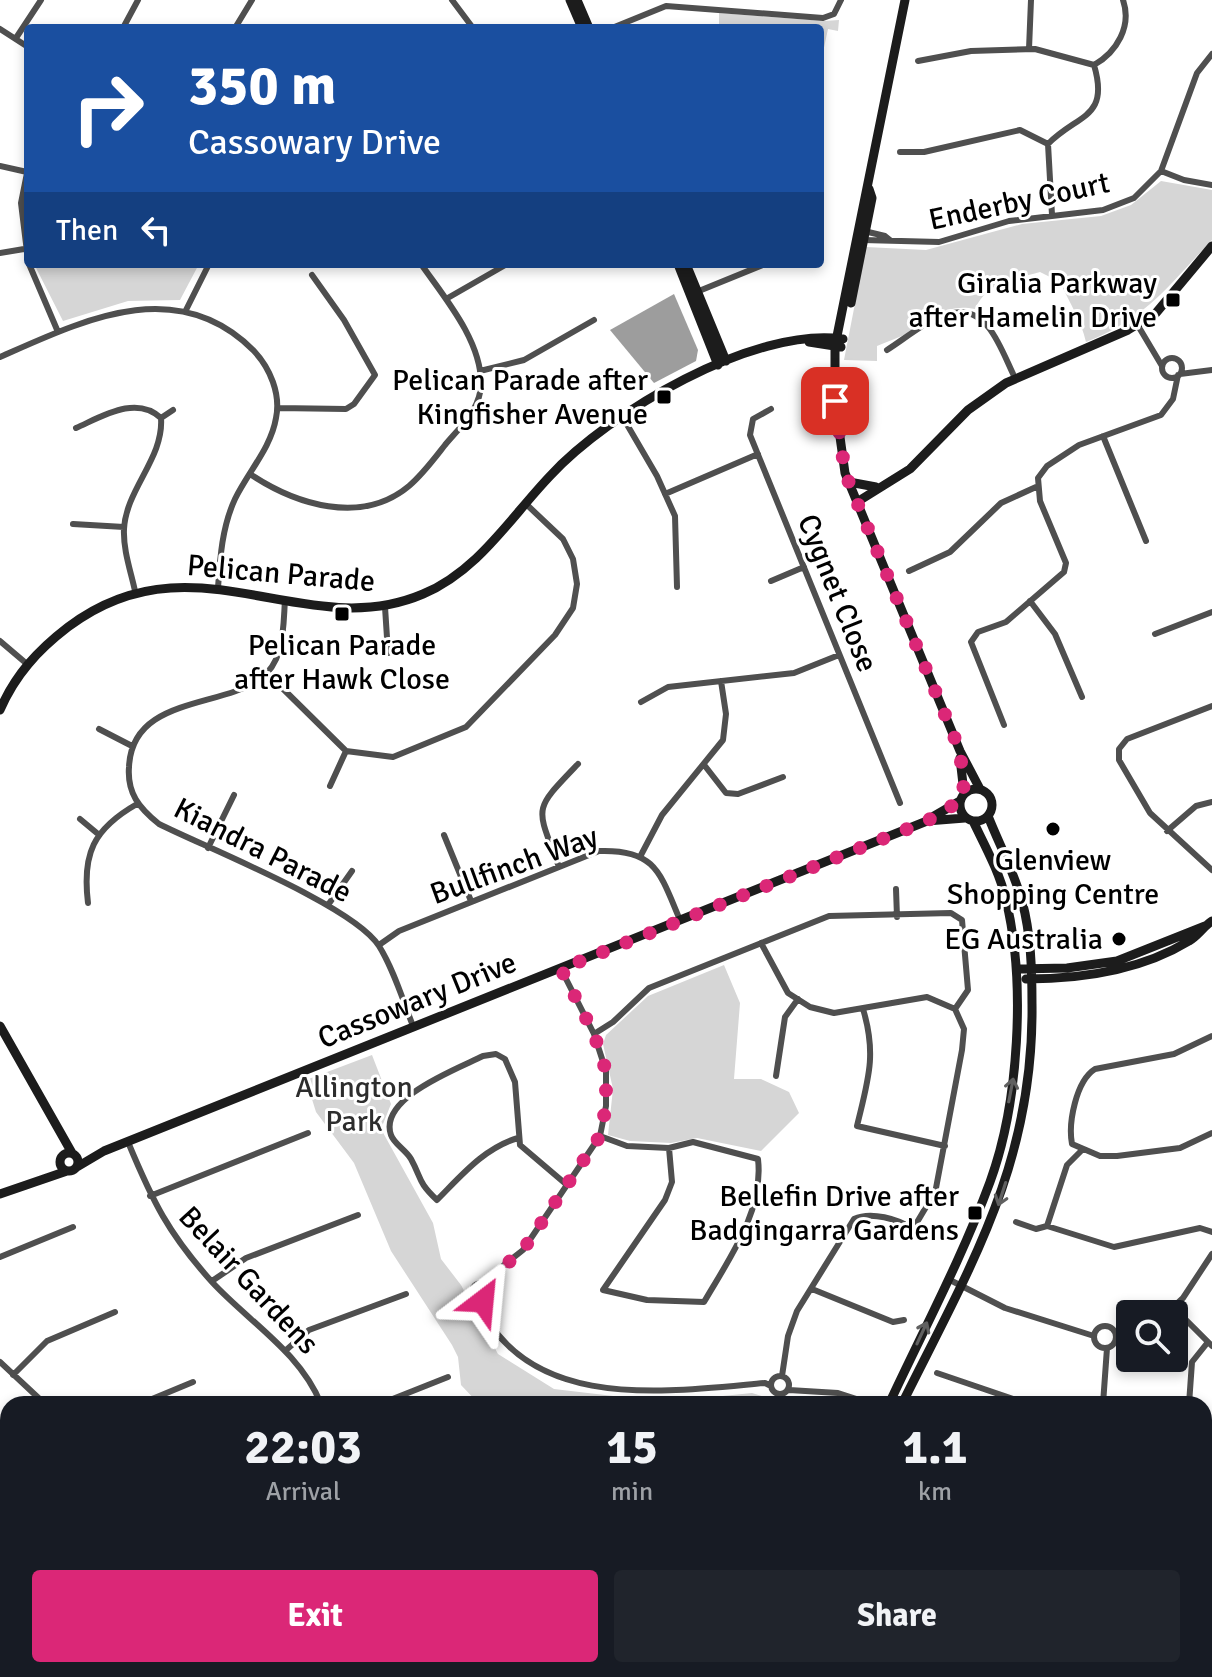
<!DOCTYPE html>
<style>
body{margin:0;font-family:Signika,sans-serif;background:#20242c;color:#f1f3f6;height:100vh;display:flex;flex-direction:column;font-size:30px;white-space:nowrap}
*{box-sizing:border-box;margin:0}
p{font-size:26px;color:#9ea1a6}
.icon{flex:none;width:44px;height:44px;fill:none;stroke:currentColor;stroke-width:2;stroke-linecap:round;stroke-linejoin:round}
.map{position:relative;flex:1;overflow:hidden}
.panel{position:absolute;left:0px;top:1396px;width:1212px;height:282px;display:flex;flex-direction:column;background:#171b24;border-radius:24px 24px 0 0;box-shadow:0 4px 12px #0003}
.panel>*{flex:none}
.guide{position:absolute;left:24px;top:24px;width:800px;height:244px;border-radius:8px;box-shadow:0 4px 12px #0003;background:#1a4fa0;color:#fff;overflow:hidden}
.buttons{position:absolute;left:1116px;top:1300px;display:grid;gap:16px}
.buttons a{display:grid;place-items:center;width:72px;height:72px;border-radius:8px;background:#171b24;box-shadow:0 4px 12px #0003;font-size:40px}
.pin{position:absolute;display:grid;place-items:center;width:68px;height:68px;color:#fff;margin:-34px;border-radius:16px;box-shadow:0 4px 12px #0006}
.me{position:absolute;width:88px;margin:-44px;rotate:29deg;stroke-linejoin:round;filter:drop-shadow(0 0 6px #0008)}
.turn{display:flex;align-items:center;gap:28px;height:168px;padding:0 32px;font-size:36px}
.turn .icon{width:104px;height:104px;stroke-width:2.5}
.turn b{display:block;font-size:56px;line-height:68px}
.then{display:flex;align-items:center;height:76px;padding:0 32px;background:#0003;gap:16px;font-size:30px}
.eta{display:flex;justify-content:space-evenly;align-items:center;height:136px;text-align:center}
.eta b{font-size:48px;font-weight:700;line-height:56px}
.cta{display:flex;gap:16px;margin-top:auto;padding:16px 32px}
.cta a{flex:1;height:92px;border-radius:8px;background:#db2777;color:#fff;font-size:32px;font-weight:700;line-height:92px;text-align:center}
.cta a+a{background:#20242c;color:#f1f3f6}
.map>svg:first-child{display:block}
.green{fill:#d6d6d6}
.water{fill:#9d9d9d}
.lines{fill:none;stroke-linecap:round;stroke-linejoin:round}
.street{stroke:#4f4f4f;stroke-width:6}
.secondary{stroke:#1c1c1c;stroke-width:9}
.oneway{stroke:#606060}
.route{stroke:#db2777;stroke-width:14;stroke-dasharray:0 25.2}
.poi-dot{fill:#000;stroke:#fff;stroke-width:3}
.labels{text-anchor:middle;stroke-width:6;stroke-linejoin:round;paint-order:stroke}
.street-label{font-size:30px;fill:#000;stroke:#fff}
.poi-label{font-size:30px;fill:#000;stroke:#fff;text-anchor:end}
.park-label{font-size:30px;fill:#2d2d2d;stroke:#fff}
</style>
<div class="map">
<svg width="1212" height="1677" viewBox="0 0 1212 1677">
<rect width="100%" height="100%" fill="#fff"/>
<!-- green -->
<path class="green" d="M719 13 824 21 839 20 838 31 828 29 820 66V28H719Z
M1161 181 1212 190V240C1168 286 1147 318 1086 342 1081 320 1070 304 1060 282L1040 272C1013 280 988 281 975 309 947 303 934 318 912 331 901 337 888 341 877 346V361L844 360 866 247 926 250 1022 224 1101 216 1131 205Z
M34 264H199L180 300 128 301 63 321Z
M724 965 740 1003 734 1079H761L789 1092 799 1113 761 1151 697 1138 671 1143 630 1141 608 1135 613 1089 603 1044 606 1035 648 996Z
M372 1055 391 1104 381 1129 433 1223 441 1259 461 1285 498 1354 554 1389 664 1402 752 1393 780 1402 797 1397 833 1404H479L461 1385 458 1357 452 1345 391 1251 354 1163 316 1112 306 1080Z
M0 1428 8 1435V1509L0 1505Z"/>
<!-- water -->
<path class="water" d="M674 294 698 350 696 361 654 383 610 330Z"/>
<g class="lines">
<!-- street -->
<path class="street" d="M452 0 473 28
M123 28 138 0
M235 28 252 0
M612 28 666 6 823 18 834 14 841 0
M0 29 28 47
M16 38 41 0
M1029 49 1031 0
M918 61 971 51 1035 49 1094 65C1110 119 1077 114 1048 144
M1094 65C1117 52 1132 26 1123 0
M900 152H924L1020 130 1048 144 1052 215
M0 166 27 172
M28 168 21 203 28 260
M1161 171 1184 180 1212 185
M864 231 885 236 890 240
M863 240 939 242 1009 221 1103 210 1134 198 1161 171 1197 73 1212 54
M0 253 24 249
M29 264 58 332
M694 293 765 264
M446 299 507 264
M185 312 209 264
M1137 324 1162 366
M887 350C916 332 960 289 989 328 1000 342 1007 362 1015 378
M0 357C82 321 177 273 254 351 270 368 281 394 276 418 271 448 248 472 235 499 222 527 220 558 218 588
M1162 368a10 10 0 1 1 20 0a10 10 0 1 1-20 0Z
M480 371 524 360 594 320
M1180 374 1212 370
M278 408 346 409 354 404 375 375 344 320 312 275
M771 409 753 419 750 435 900 803
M622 416 657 476 675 516 677 587
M161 418 173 410
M76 428C103 416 136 395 161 418 164 458 126 489 124 529 123 550 131 572 135 591
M1103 436 1146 541
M250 474C295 504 361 526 409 486 423 474 434 459 445 445 461 426 481 409 481 383 481 340 444 297 421 264
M665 494 758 454
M73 524 124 527
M909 571 950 552 1001 503 1036 487
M771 581 804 567
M285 600C283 628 285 662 259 680 217 708 132 698 129 767 127 793 139 808 159 824 207 848 354 906 379 946 394 970 403 1001 413 1026
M1030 601 1055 634 1082 697
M385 607 388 653
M1155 634 1212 612
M0 641 27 664
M266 672 346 751 393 757 466 727 555 635 573 608 577 584 573 559 563 539 525 503
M641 702 668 687 794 673 839 655
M1212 706 1127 739 1119 749V760L1150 813 1212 870
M1004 725 971 642 978 632 1006 622 1064 572 1066 563 1040 501 1038 478 1047 466 1079 445 1161 415 1173 399 1178 375
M99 729 132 746
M705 766 726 793 738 794 783 777
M330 786 346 751
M80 819 98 834
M1167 831 1196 806 1212 802
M444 835 471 901
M208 848 234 795
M641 855 662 815 723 740 726 714 721 681
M559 867C536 805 532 812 578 764
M896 889 897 917
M88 903C82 854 93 829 137 804
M328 905 352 871
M761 943 788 993 810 1007 834 1013 927 997 955 1009 964 1029 962 1050 936 1188
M379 945 399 931 599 851C656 849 660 873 680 920
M863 1009C877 1055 868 1080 857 1126L945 1146
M594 1034 613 1022 649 988 829 916 951 913 962 920 968 990 955 1009
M1212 1036 1174 1054 1095 1069C1076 1081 1068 1123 1072 1144L1100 1156H1117L1180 1148 1212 1133
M776 1076 785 1017 798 999
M600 1136 627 1146 669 1148 693 1142 758 1159C764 1211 729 1259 704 1302L647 1300 603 1290 665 1200 672 1182 669 1148
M518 1138C484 1148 461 1176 437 1200 417 1181 422 1179 411 1159 406 1150 394 1144 391 1135 378 1098 457 1069 483 1056L496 1054 505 1059 515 1082 520 1145 567 1185
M128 1142C153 1202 168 1233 212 1282 249 1322 300 1352 321 1404
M1081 1151 1067 1165 1047 1226 1114 1247 1200 1228 1212 1232
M150 1196 308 1133
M1016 1222 1036 1229 1047 1226
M0 1257 73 1227
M948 1279 1005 1308 1094 1336
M212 1281 246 1258 358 1215
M472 1292a9 9 0 1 1 18 0a9 9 0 1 1-18 0Z
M480 1284 523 1250 600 1136 606 1106V1071L594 1034 561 969
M812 1289 893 1322 904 1320
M477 1300C526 1413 665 1392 765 1383L771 1386
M1174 1308 1212 1346
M1166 1314 1183 1298 1212 1254
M1094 1337a11 11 0 1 1 22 0a11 11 0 1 1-22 0Z
M1116 1337 1130 1333
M285 1351 309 1330 406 1294
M0 1362 45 1404
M937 1373 1028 1404
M13 1375 47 1341 115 1312
M771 1385a9 9 0 1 1 18 0a9 9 0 1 1-18 0Z
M782 1376 788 1336 797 1311 854 1219C871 1211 898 1219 913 1229L932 1197
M789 1390 838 1393 872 1404
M140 1404 193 1382
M380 1404 448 1377
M1103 1404 1107 1348
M1189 1404 1192 1362 1208 1342
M1204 1447H1212
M1208 1502 1212 1512
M1204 1629 1212 1630
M861 1675 881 1670
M533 1677V1670
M619 1677V1670
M696 1677 697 1670
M781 1677 783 1670
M1102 1677 1127 1670"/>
<!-- secondary -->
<path class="secondary" d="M570 0 582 28
M577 0 589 28
M905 0 835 346V401L845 473 960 751 980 789
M678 264 718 365
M686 264 726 361
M851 303 872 198 869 189
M809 342 841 347
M849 482 876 487
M857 502 910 469 968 410 1006 383 1128 330 1156 313 1212 246
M0 710C15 675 38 650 68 627 194 532 304 645 423 594 478 571 510 518 550 476 608 413 754 326 843 339
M960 758 964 793
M960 805a16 16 0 1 1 32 0a16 16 0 1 1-32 0Z
M929 819 960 801
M1017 969 1067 968 1117 961 1205 926
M1026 979C1082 979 1140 971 1189 941 1198 936 1203 927 1212 921
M0 1026 72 1153
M60 1162a9 9 0 1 1 18 0a9 9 0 1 1-18 0Z
M77 1167 104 1151 927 821 965 818
M0 1194 67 1171
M889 1404C923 1331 962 1258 990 1182 1019 1103 1026 982 1006 900 1000 873 985 846 973 821
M902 1404C970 1267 1034 1163 1032 1004 1032 970 1031 934 1022 901 1014 872 999 844 988 816
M835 1677V1670
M848 1677 849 1670"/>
</g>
<!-- one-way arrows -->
<defs><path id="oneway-shaft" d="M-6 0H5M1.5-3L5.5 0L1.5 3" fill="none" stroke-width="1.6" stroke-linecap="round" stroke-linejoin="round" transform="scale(2)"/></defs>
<g class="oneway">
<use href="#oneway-shaft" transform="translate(1011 1090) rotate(-79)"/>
<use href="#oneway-shaft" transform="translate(1002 1194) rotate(108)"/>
<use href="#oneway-shaft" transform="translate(922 1333) rotate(-65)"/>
</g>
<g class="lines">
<!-- route -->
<path class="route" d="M483 1301 489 1295 488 1287 495 1274 523 1250 600 1136 606 1106V1071L594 1034 561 969 927 821 960 801 964 793 960 751 845 473 835 401"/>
</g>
<!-- markers -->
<g class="poi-dot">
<rect x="1165" y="292" width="16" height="16" rx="4"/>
<rect x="656" y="389" width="16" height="16" rx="4"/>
<rect x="334" y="606" width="16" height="16" rx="4"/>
<circle cx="1053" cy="829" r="8"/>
<circle cx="1119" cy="939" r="8"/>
<rect x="967" y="1205" width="16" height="16" rx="4"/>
</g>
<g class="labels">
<!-- street labels -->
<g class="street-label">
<text transform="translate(1019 201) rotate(-12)" y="10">Enderby Court</text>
<text transform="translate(281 573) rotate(5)" y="10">Pelican Parade</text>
<text transform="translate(838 593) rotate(68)" y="10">Cygnet Close</text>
<text transform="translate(263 850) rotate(27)" y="10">Kiandra Parade</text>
<text transform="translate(514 865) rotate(-20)" y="10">Bullfinch Way</text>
<text transform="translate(417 1000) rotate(-22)" y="10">Cassowary Drive</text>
<text transform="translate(249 1280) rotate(47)" y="10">Belair Gardens</text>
</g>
<!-- poi labels -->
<g class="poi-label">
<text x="1157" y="293">Giralia Parkway<tspan x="1157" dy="34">after Hamelin Drive</tspan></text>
<text x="648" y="390">Pelican Parade after<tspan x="648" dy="34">Kingfisher Avenue</tspan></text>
<text x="342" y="655" text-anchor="middle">Pelican Parade<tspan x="342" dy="34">after Hawk Close</tspan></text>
<text x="1053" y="870" text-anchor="middle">Glenview<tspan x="1053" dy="34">Shopping Centre</tspan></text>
<text x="1103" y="949">EG Australia</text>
<text x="959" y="1206">Bellefin Drive after<tspan x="959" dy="34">Badgingarra Gardens</tspan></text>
</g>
<!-- park labels -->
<g class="park-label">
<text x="354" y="1097">Allington<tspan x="354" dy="34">Park</tspan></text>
</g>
</g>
</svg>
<div class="buttons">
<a><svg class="icon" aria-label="search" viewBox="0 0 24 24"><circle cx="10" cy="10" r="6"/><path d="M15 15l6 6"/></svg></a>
</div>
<div class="pin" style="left:835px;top:401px;background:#d93025"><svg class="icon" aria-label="arrive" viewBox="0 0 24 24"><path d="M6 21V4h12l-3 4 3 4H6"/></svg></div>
<svg class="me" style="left:483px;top:1301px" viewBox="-20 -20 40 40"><path d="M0-17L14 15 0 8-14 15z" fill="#db2777" stroke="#fff" stroke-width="4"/></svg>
<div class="guide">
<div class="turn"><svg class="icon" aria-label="right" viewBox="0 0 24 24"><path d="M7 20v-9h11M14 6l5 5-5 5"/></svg><div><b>350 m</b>Cassowary Drive</div></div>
<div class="then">Then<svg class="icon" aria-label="left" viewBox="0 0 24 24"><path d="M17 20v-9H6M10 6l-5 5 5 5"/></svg></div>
</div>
<section class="panel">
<div class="eta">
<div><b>22:03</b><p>Arrival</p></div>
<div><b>15</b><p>min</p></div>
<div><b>1.1</b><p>km</p></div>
</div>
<div class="cta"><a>Exit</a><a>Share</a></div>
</section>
</div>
